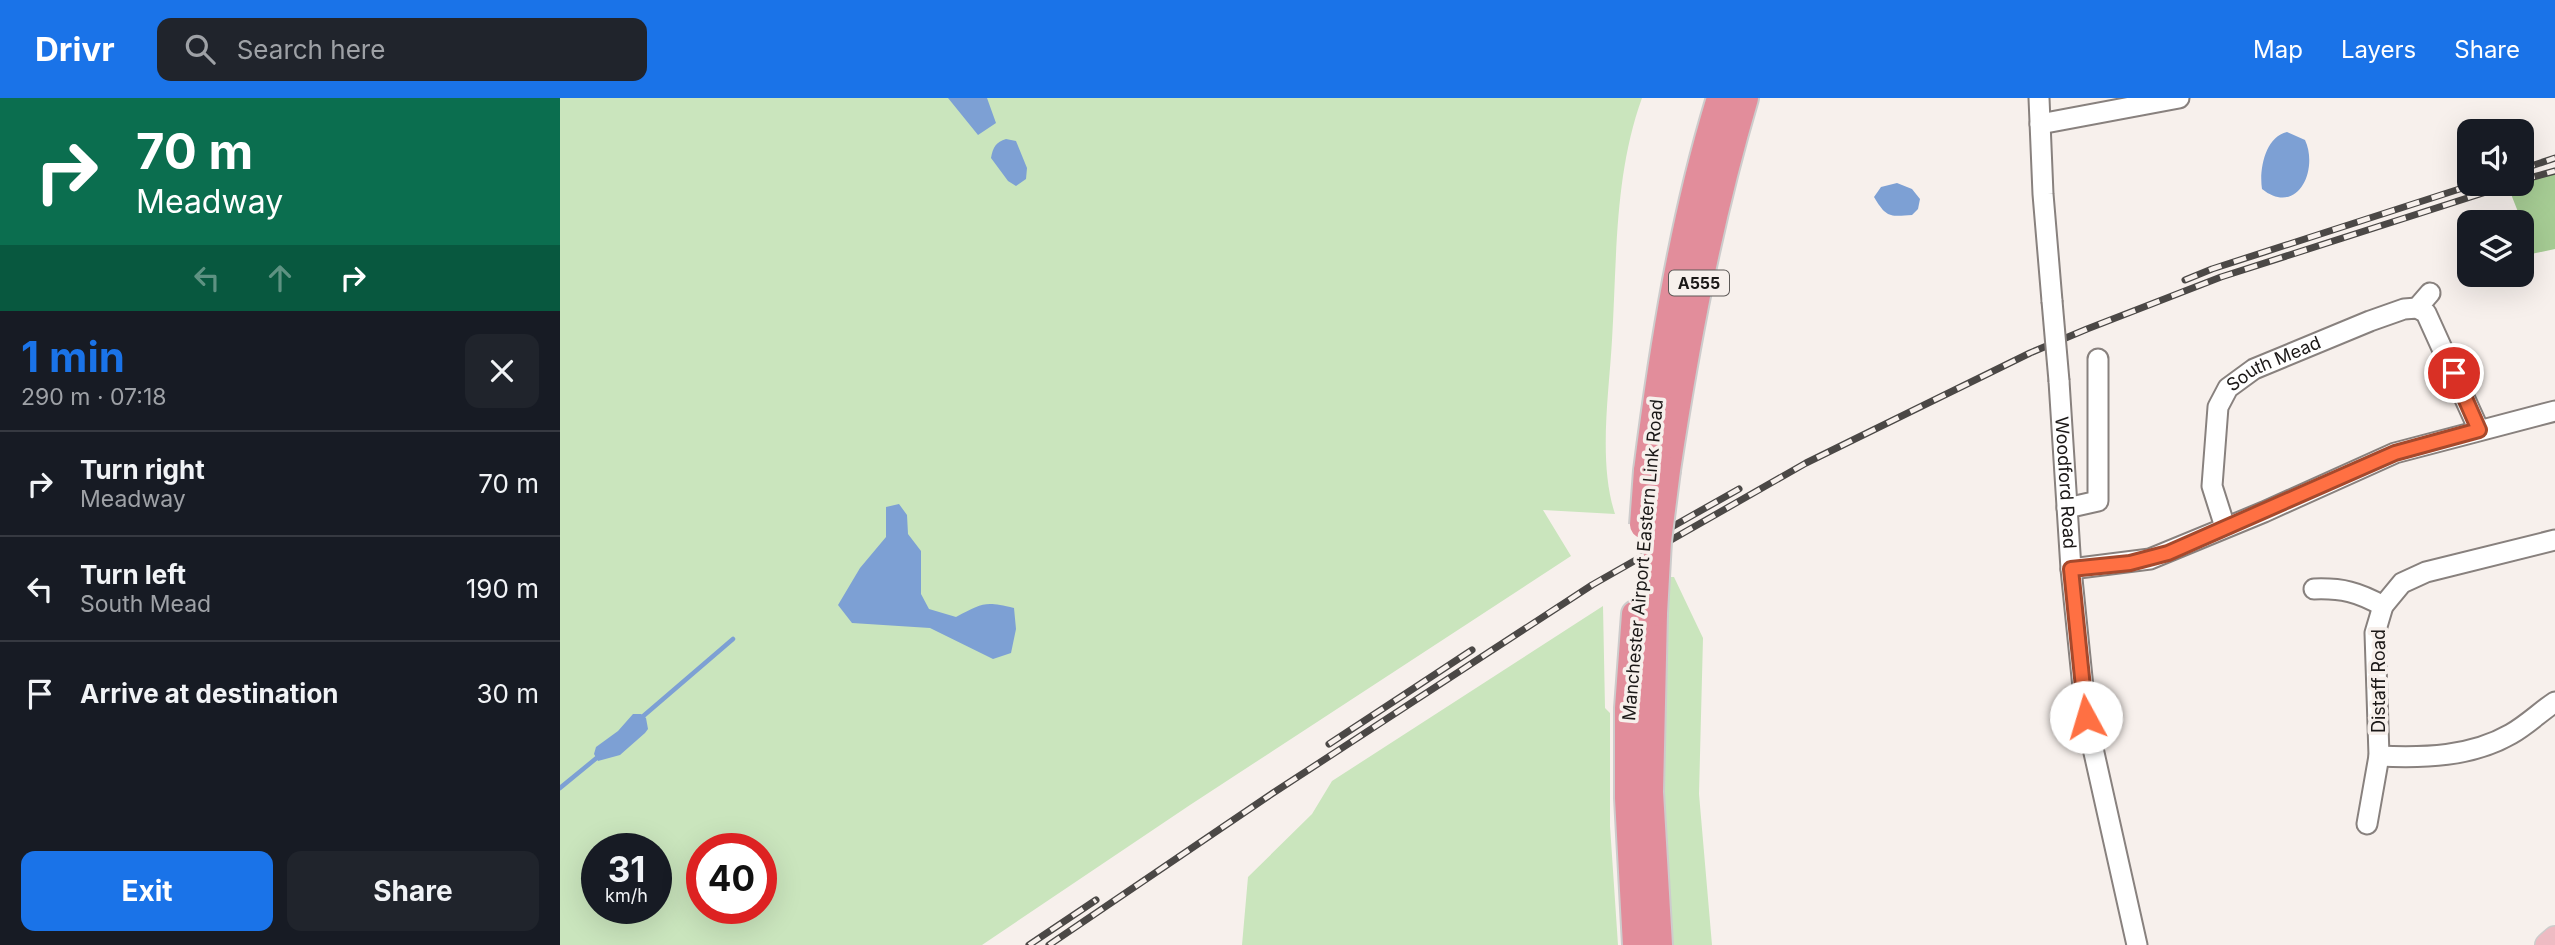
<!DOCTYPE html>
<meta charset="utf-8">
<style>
body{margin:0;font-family:Inter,sans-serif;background:#20242c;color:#f1f3f6;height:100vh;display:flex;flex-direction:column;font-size:26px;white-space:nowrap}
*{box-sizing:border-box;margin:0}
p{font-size:23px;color:#9ea1a6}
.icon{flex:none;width:38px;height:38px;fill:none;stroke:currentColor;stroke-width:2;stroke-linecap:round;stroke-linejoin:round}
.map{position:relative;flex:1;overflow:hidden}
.details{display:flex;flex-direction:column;background:#171b24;width:560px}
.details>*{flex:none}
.guide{background:#0b6e4f;color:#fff;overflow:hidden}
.tools{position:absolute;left:1897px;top:21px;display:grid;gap:14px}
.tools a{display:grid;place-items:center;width:77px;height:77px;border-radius:14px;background:#171b24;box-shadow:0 7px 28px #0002;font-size:35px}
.speed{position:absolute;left:21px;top:735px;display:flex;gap:14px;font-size:35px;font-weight:700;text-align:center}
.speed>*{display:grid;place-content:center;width:91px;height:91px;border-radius:50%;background:#171b24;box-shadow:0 7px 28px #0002;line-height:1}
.speed small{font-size:18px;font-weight:400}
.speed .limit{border:10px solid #d22;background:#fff;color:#111}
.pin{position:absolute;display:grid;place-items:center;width:60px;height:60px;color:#fff;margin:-30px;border:4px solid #fff;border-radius:50%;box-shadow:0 2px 7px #0007}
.me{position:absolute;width:77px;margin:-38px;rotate:354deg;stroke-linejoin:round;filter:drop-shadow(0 0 5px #0008)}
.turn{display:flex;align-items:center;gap:24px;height:147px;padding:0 21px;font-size:32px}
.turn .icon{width:91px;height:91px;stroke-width:2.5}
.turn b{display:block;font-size:49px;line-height:60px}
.lanes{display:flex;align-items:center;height:66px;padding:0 21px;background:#0003;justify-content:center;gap:35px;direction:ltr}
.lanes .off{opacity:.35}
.round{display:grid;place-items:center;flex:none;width:74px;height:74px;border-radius:14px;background:#20242c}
.summary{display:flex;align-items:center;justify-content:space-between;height:119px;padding:0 21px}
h1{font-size:42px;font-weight:700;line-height:52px;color:#1a73e8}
.button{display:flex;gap:14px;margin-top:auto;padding:14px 21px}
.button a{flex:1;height:80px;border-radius:14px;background:#1a73e8;color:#fff;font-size:28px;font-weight:700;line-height:80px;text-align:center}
.button a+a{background:#20242c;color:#f1f3f6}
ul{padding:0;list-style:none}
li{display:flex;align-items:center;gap:21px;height:105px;padding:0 21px;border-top:2px solid #363941}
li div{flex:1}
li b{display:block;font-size:26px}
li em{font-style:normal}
header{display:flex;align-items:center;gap:42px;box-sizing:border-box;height:98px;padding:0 35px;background:#1a73e8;color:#fff}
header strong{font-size:33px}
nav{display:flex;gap:38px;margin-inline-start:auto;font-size:24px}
.search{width:490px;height:63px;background:#20242c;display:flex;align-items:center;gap:18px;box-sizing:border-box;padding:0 24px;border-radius:14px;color:#9ea1a6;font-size:26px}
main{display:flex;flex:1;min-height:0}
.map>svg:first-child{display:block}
.green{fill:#cae5bd;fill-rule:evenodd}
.forest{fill:#a6cc94}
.water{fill:#7da0d4}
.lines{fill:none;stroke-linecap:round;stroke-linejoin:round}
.stream{stroke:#7da0d4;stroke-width:4.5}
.minor-casing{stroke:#88817e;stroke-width:23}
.major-casing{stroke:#cdcccc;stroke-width:26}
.highway-casing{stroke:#cdcccc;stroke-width:30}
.minor{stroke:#fff;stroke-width:19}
.major{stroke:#eebbc3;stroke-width:23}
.highway{stroke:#e28d9b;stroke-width:26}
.rail-casing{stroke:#4b4846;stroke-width:7}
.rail{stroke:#f7f0ec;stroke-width:4.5;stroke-dasharray:13;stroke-linecap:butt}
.minor-bridge-casing{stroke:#88817e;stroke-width:23;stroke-linecap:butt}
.highway-bridge-casing{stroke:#cdcccc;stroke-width:30;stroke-linecap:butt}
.minor-bridge{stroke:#fff;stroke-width:19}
.highway-bridge{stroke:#e28d9b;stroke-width:26}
.route-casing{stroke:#a6492c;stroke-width:18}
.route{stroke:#ff7043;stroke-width:12}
.labels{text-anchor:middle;stroke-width:7;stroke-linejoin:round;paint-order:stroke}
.shield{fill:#f7f0ec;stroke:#5d5957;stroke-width:2}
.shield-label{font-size:16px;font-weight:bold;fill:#1b1817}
.street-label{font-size:18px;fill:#1b1817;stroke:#f7f0ec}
</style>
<header>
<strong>Drivr</strong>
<div class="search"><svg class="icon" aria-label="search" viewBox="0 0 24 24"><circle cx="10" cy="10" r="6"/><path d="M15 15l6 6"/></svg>Search here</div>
<nav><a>Map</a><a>Layers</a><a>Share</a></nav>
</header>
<main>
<section class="details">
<div class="guide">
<div class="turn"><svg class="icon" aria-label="right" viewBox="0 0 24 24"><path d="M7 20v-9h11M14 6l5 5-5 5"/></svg><div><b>70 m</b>Meadway</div></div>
<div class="lanes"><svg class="icon off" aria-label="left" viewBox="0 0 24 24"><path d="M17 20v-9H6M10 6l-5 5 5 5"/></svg><svg class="icon off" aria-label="ahead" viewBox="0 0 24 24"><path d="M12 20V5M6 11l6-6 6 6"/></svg><svg class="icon" aria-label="right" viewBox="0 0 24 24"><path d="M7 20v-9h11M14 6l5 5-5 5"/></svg></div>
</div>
<div class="summary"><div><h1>1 min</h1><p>290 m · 07:18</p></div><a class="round"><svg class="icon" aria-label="close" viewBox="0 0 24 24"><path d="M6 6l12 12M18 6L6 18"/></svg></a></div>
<ul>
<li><svg class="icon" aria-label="right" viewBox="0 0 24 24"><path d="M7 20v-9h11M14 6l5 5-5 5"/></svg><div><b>Turn right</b><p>Meadway</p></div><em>70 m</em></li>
<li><svg class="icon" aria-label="left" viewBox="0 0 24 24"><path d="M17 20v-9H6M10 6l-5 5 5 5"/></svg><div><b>Turn left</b><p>South Mead</p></div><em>190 m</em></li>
<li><svg class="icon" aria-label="arrive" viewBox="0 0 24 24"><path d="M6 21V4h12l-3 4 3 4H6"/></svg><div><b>Arrive at destination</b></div><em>30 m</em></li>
</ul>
<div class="button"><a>Exit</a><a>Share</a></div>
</section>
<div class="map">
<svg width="1995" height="847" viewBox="0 0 1995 847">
<rect width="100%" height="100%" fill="#f7f0ec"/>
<!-- green -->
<path class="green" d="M0 0H1082C1054 77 1057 161 1052 242 1049 296 1038 364 1055 416L983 412 1011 458 630 707 422 847H0ZM37 751H96V810H37ZM142 751H201V810H142Z
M1109 479H1114L1143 540 1139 696 1152 847H1108L1104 810 1101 571Z
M1043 508 1045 610 1050 615V728L1058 847H682L688 779 752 716 772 683Z"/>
<!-- forest -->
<path class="forest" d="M1995 76V151L1971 156 1962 124 1947 86H1962V83Z"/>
<!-- water -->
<path class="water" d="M388 0H427L436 25 418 37Z
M1727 34 1745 42C1759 72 1737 119 1702 91 1699 72 1705 39 1727 34Z
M446 41 456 43 467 70 466 81 456 88 448 83 431 60C433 49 436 44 446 41Z
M1337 85 1352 91 1360 101 1358 111 1352 117C1329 119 1326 119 1314 99L1321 89Z
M339 406 347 417 348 436 361 453V496L369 511 396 519C423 505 424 503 454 510L456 531 451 555 433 561 370 530 292 525 278 507 300 470 326 439V409Z
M73 616H81L86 620 88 631 85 635 60 657 38 663 34 656 36 649 58 633Z"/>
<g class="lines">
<!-- stream -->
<path class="stream" d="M81 620 173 541
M0 690 39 658"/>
<!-- minor casing -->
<g class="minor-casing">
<g id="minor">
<path d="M1479 0 1483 96 1492 203"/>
<path d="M1480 26 1619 0"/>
<path d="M1857 210 1870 195"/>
<path id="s1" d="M1499 283 1511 471 1526 619 1577 847"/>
<path d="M1507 410 1538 403V261"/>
<path id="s2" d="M1665 429 1652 388 1658 309 1668 290 1694 271 1810 223 1844 211 1857 210 1866 215 1919 332"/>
<path d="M1511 471 1590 461 1704 414 1835 355 1995 313"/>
<path d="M1754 491C1782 490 1798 494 1823 508"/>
<path d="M1819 658C1864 660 1911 659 1951 636 1967 627 1980 614 1995 604"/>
<path d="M1807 726 1819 658 1815 535 1823 508 1842 485 1866 474 1995 442"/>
</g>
</g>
<!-- major casing -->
<g class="major-casing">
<path id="major" d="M1987 847 1995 840"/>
</g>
<!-- highway casing -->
<g class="highway-casing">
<path id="highway" d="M1107 372C1126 246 1149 122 1185 0
M1087 373C1103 248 1123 121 1160 0
M1094 515 1090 694 1099 847
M1075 516 1068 610V700L1076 847"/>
</g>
<!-- minor -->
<use href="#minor" class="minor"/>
<!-- major -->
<use href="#major" class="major"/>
<!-- highway -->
<use href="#highway" class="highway"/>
<!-- rail casing -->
<g class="rail-casing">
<path id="rail" d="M1962 71 1995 60
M1962 82 1995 73
M1625 182 1652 171 1915 86
M1078 448 1179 391
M769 646 912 552
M469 847 536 802
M489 847 713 695 1032 487 1246 365 1470 255 1527 231 1661 179 1951 86"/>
</g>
<!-- rail -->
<use href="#rail" class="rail"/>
<!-- minor-bridge casing -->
<g class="minor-bridge-casing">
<path id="minor-bridge" d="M1492 203 1499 283"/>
</g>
<!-- highway-bridge casing -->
<g class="highway-bridge-casing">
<path id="highway-bridge" d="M1083 427 1087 373
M1094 515 1098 443 1107 372"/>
</g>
<!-- minor-bridge -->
<use href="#minor-bridge" class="minor-bridge"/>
<!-- highway-bridge -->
<use href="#highway-bridge" class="highway-bridge"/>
</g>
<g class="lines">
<!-- route casing -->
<g class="route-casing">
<path id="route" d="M1526 619 1511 471 1570 465 1608 455 1835 355 1919 332 1894 275"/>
</g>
<!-- route -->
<use href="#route" class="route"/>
</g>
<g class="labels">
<!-- shield labels -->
<rect class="shield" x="1109" y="172.5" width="60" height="25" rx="5"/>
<g class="shield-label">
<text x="1139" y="191">A555</text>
</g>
<!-- street labels -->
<g class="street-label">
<text dy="6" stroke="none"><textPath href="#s2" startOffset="196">South Mead</textPath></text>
<text dy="6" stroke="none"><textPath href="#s1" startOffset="102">Woodford Road</textPath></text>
<text transform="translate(1083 462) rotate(-85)" y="6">Manchester Airport Eastern Link Road</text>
<text transform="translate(1819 583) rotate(-90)" y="6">Distaff Road</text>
</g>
</g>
</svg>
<div class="tools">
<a><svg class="icon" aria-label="sound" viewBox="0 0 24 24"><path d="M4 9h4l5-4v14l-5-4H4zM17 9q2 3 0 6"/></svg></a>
<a><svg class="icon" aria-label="layers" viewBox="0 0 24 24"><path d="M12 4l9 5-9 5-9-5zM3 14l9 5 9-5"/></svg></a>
</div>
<div class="speed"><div>31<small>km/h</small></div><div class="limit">40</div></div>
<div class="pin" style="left:1894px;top:275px;background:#d93025"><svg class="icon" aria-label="arrive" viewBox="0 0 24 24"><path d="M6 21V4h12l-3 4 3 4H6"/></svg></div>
<svg class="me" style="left:1526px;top:619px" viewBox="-20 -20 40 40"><circle r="19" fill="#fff"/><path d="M0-13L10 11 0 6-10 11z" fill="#ff7043"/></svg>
</div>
</main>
